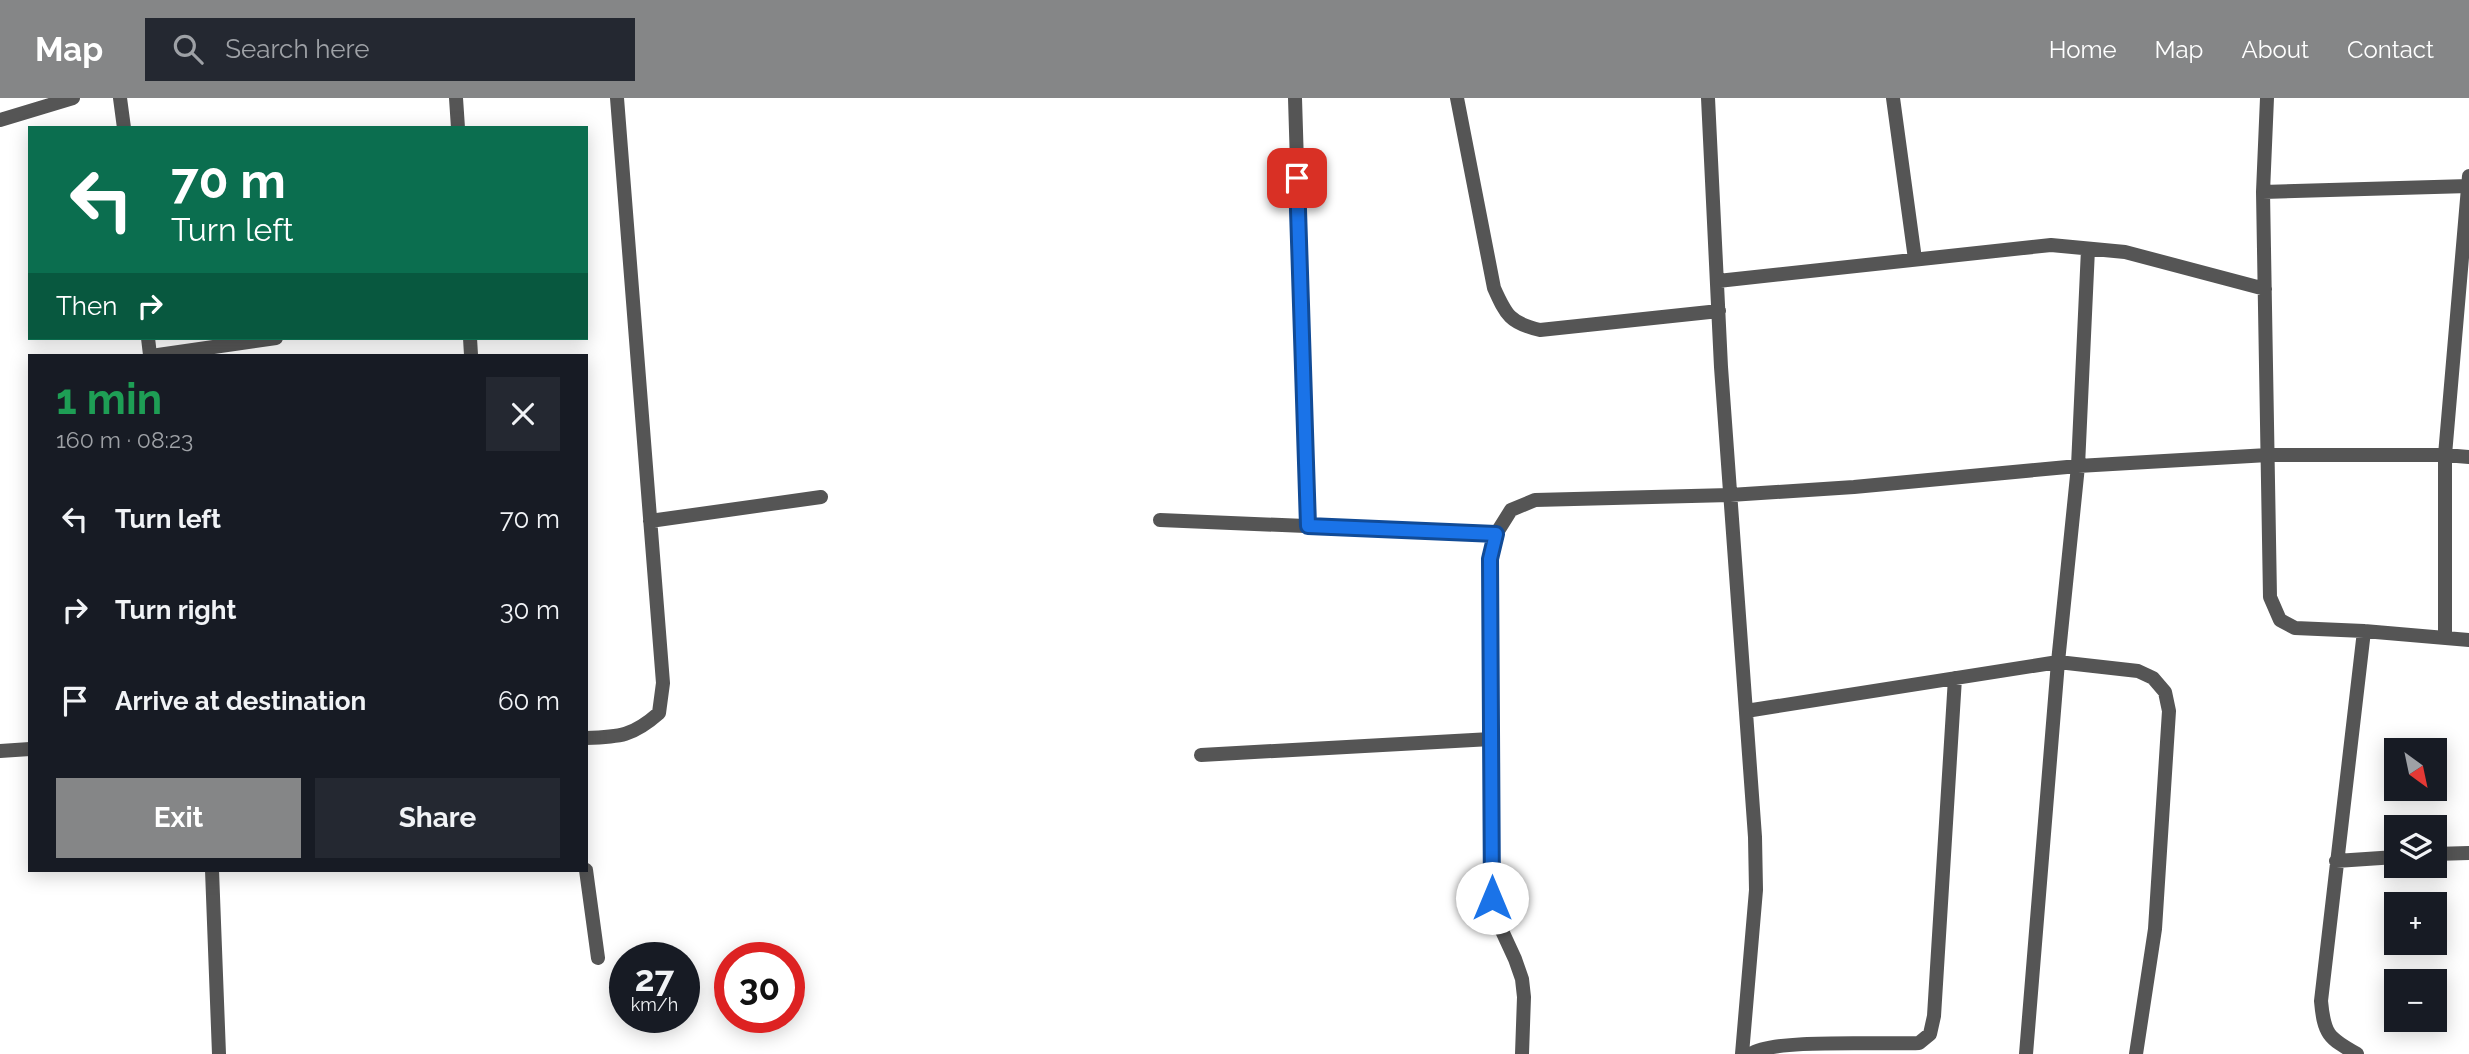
<!DOCTYPE html>
<meta charset="utf-8">
<style>
body{margin:0;font-family:Raleway,sans-serif;background:#242831;color:#f1f3f6;height:100vh;display:flex;flex-direction:column;font-size:26px;white-space:nowrap}
*{box-sizing:border-box;margin:0}
p{font-size:23px;color:#9ea1a6}
.icon{flex:none;width:38px;height:38px;fill:none;stroke:currentColor;stroke-width:2;stroke-linecap:round;stroke-linejoin:round}
.map{position:relative;flex:1;overflow:hidden}
.details{position:absolute;left:28px;top:256px;width:560px;height:518px;display:flex;flex-direction:column;background:#171b24;border-radius:0px;box-shadow:0 4px 18px #0003}
.details>*{flex:none}
.banner{position:absolute;left:28px;top:28px;width:560px;height:214px;border-radius:0px;box-shadow:0 4px 18px #0003;background:#0b6e4f;color:#fff;overflow:hidden}
.needle{width:46px;rotate:147deg}
.buttons{position:absolute;left:2384px;top:640px;display:grid;gap:14px}
.buttons a{display:grid;place-items:center;width:63px;height:63px;border-radius:0px;background:#171b24;box-shadow:0 4px 18px #0003;font-size:35px}
.speed{position:absolute;left:609px;top:844px;display:flex;gap:14px;font-size:35px;font-weight:700;text-align:center}
.speed>*{display:grid;place-content:center;width:91px;height:91px;border-radius:50%;background:#171b24;box-shadow:0 4px 18px #0003;line-height:1}
.speed small{font-size:18px;font-weight:400}
.speed .limit{border:10px solid #d22;background:#fff;color:#111}
.pin{position:absolute;display:grid;place-items:center;width:60px;height:60px;color:#fff;margin:-30px;border-radius:14px;box-shadow:0 4px 10px #0006}
.me{position:absolute;width:77px;margin:-38px;rotate:0deg;stroke-linejoin:round;filter:drop-shadow(0 0 5px #0008)}
.turn{display:flex;align-items:center;gap:24px;height:147px;padding:0 28px;font-size:32px}
.turn .icon{width:91px;height:91px;stroke-width:2.5}
.turn b{display:block;font-size:49px;line-height:60px}
.then{display:flex;align-items:center;height:66px;padding:0 28px;background:#0003;gap:14px;font-size:26px}
.round{display:grid;place-items:center;flex:none;width:74px;height:74px;border-radius:0px;background:#242831}
.overview{display:flex;align-items:center;justify-content:space-between;height:119px;padding:0 28px}
h1{font-size:42px;font-weight:700;line-height:52px;color:#1e9e55}
.primary-button{display:flex;gap:14px;margin-top:auto;padding:14px 28px}
.primary-button a{flex:1;height:80px;border-radius:0px;background:#858687;color:#fff;font-size:28px;font-weight:700;line-height:80px;text-align:center}
.primary-button a+a{background:#242831;color:#f1f3f6}
ul{padding:0;list-style:none}
li{display:flex;align-items:center;gap:21px;height:91px;padding:0 28px}
li div{flex:1}
li b{display:block;font-size:26px}
li em{font-style:normal}
header{display:flex;align-items:center;gap:42px;box-sizing:border-box;height:98px;padding:0 35px;background:#858687;color:#fff}
header strong{font-size:33px}
nav{display:flex;gap:38px;margin-inline-start:auto;font-size:24px}
.search{width:490px;height:63px;background:#242831;display:flex;align-items:center;gap:18px;box-sizing:border-box;padding:0 24px;border-radius:0px;color:#9ea1a6;font-size:26px}
.map>svg:first-child{display:block}
.lines{fill:none;stroke-linecap:round;stroke-linejoin:round}
.street{stroke:#555;stroke-width:14}
.route-casing{stroke:#114b97;stroke-width:18}
.route{stroke:#1a73e8;stroke-width:12}
</style>
<header>
<strong>Map</strong>
<div class="search"><svg class="icon" aria-label="search" viewBox="0 0 24 24"><circle cx="10" cy="10" r="6"/><path d="M15 15l6 6"/></svg>Search here</div>
<nav><a>Home</a><a>Map</a><a>About</a><a>Contact</a></nav>
</header>
<div class="map">
<svg width="2469" height="956" viewBox="0 0 2469 956">
<rect width="100%" height="100%" fill="#fff"/>
<g class="lines">
<!-- street -->
<path class="street" d="M120 0 124 30
M456 0 458 30
M1295 0 1308 428
M1457 0 1494 190C1506 217 1510 225 1540 232L1719 213
M1708 0 1721 269 1755 739 1756 792 1742 956
M1893 0 1915 161
M2267 0 2263 94 2270 499 2280 522 2295 530 2364 533 2469 542
M0 22 73 0
M2263 94 2469 88
M1718 183 2051 147 2125 154 2265 191
M148 240 150 257
M470 240 471 257
M158 257 276 240
M1160 422 1496 436
M650 423 821 399
M2445 539V357L2469 78
M1746 613 2058 564 2138 573 2153 580 2165 594 2169 613 2155 831 2136 956
M586 640C620 639 633 638 659 615L663 585 617 0
M0 653 30 651
M1201 657 1491 641
M2434 756 2469 755
M2336 763 2396 759
M212 772 219 956
M586 772 598 860
M1522 956 1524 899 1522 881 1515 861 1497 822 1492 800 1490 461 1496 436 1511 412 1535 402 1730 397 1854 389 2078 368 2268 357H2445L2469 359
M1751 956C1774 940 1884 947 1919 945L1930 936 1934 918 1955 580
M2026 956 2058 564 2078 368 2088 151
M2357 956C2328 940 2324 936 2321 903L2364 533"/>
</g>
<g class="lines">
<!-- route casing -->
<g class="route-casing">
<path id="route" d="M1297 80 1308 428 1496 436 1490 461 1492 800"/>
</g>
<!-- route -->
<use href="#route" class="route"/>
</g>
</svg>
<div class="buttons">
<a><svg class="needle" viewBox="-14 -14 28 28"><path d="M0-13l5 13h-10z" fill="#e53935"/><path d="M0 13l5-13h-10z" fill="#9ea1a6"/></svg></a>
<a><svg class="icon" aria-label="layers" viewBox="0 0 24 24"><path d="M12 4l9 5-9 5-9-5zM3 14l9 5 9-5"/></svg></a>
<a>+</a>
<a>−</a>
</div>
<div class="speed"><div>27<small>km/h</small></div><div class="limit">30</div></div>
<div class="pin" style="left:1297px;top:80px;background:#d93025"><svg class="icon" aria-label="arrive" viewBox="0 0 24 24"><path d="M6 21V4h12l-3 4 3 4H6"/></svg></div>
<svg class="me" style="left:1492px;top:800px" viewBox="-20 -20 40 40"><circle r="19" fill="#fff"/><path d="M0-13L10 11 0 6-10 11z" fill="#1a73e8"/></svg>
<div class="banner">
<div class="turn"><svg class="icon" aria-label="left" viewBox="0 0 24 24"><path d="M17 20v-9H6M10 6l-5 5 5 5"/></svg><div><b>70 m</b>Turn left</div></div>
<div class="then">Then<svg class="icon" aria-label="right" viewBox="0 0 24 24"><path d="M7 20v-9h11M14 6l5 5-5 5"/></svg></div>
</div>
<section class="details">
<div class="overview"><div><h1>1 min</h1><p>160 m · 08:23</p></div><a class="round"><svg class="icon" aria-label="close" viewBox="0 0 24 24"><path d="M6 6l12 12M18 6L6 18"/></svg></a></div>
<ul>
<li><svg class="icon" aria-label="left" viewBox="0 0 24 24"><path d="M17 20v-9H6M10 6l-5 5 5 5"/></svg><div><b>Turn left</b></div><em>70 m</em></li>
<li><svg class="icon" aria-label="right" viewBox="0 0 24 24"><path d="M7 20v-9h11M14 6l5 5-5 5"/></svg><div><b>Turn right</b></div><em>30 m</em></li>
<li><svg class="icon" aria-label="arrive" viewBox="0 0 24 24"><path d="M6 21V4h12l-3 4 3 4H6"/></svg><div><b>Arrive at destination</b></div><em>60 m</em></li>
</ul>
<div class="primary-button"><a>Exit</a><a>Share</a></div>
</section>
</div>
